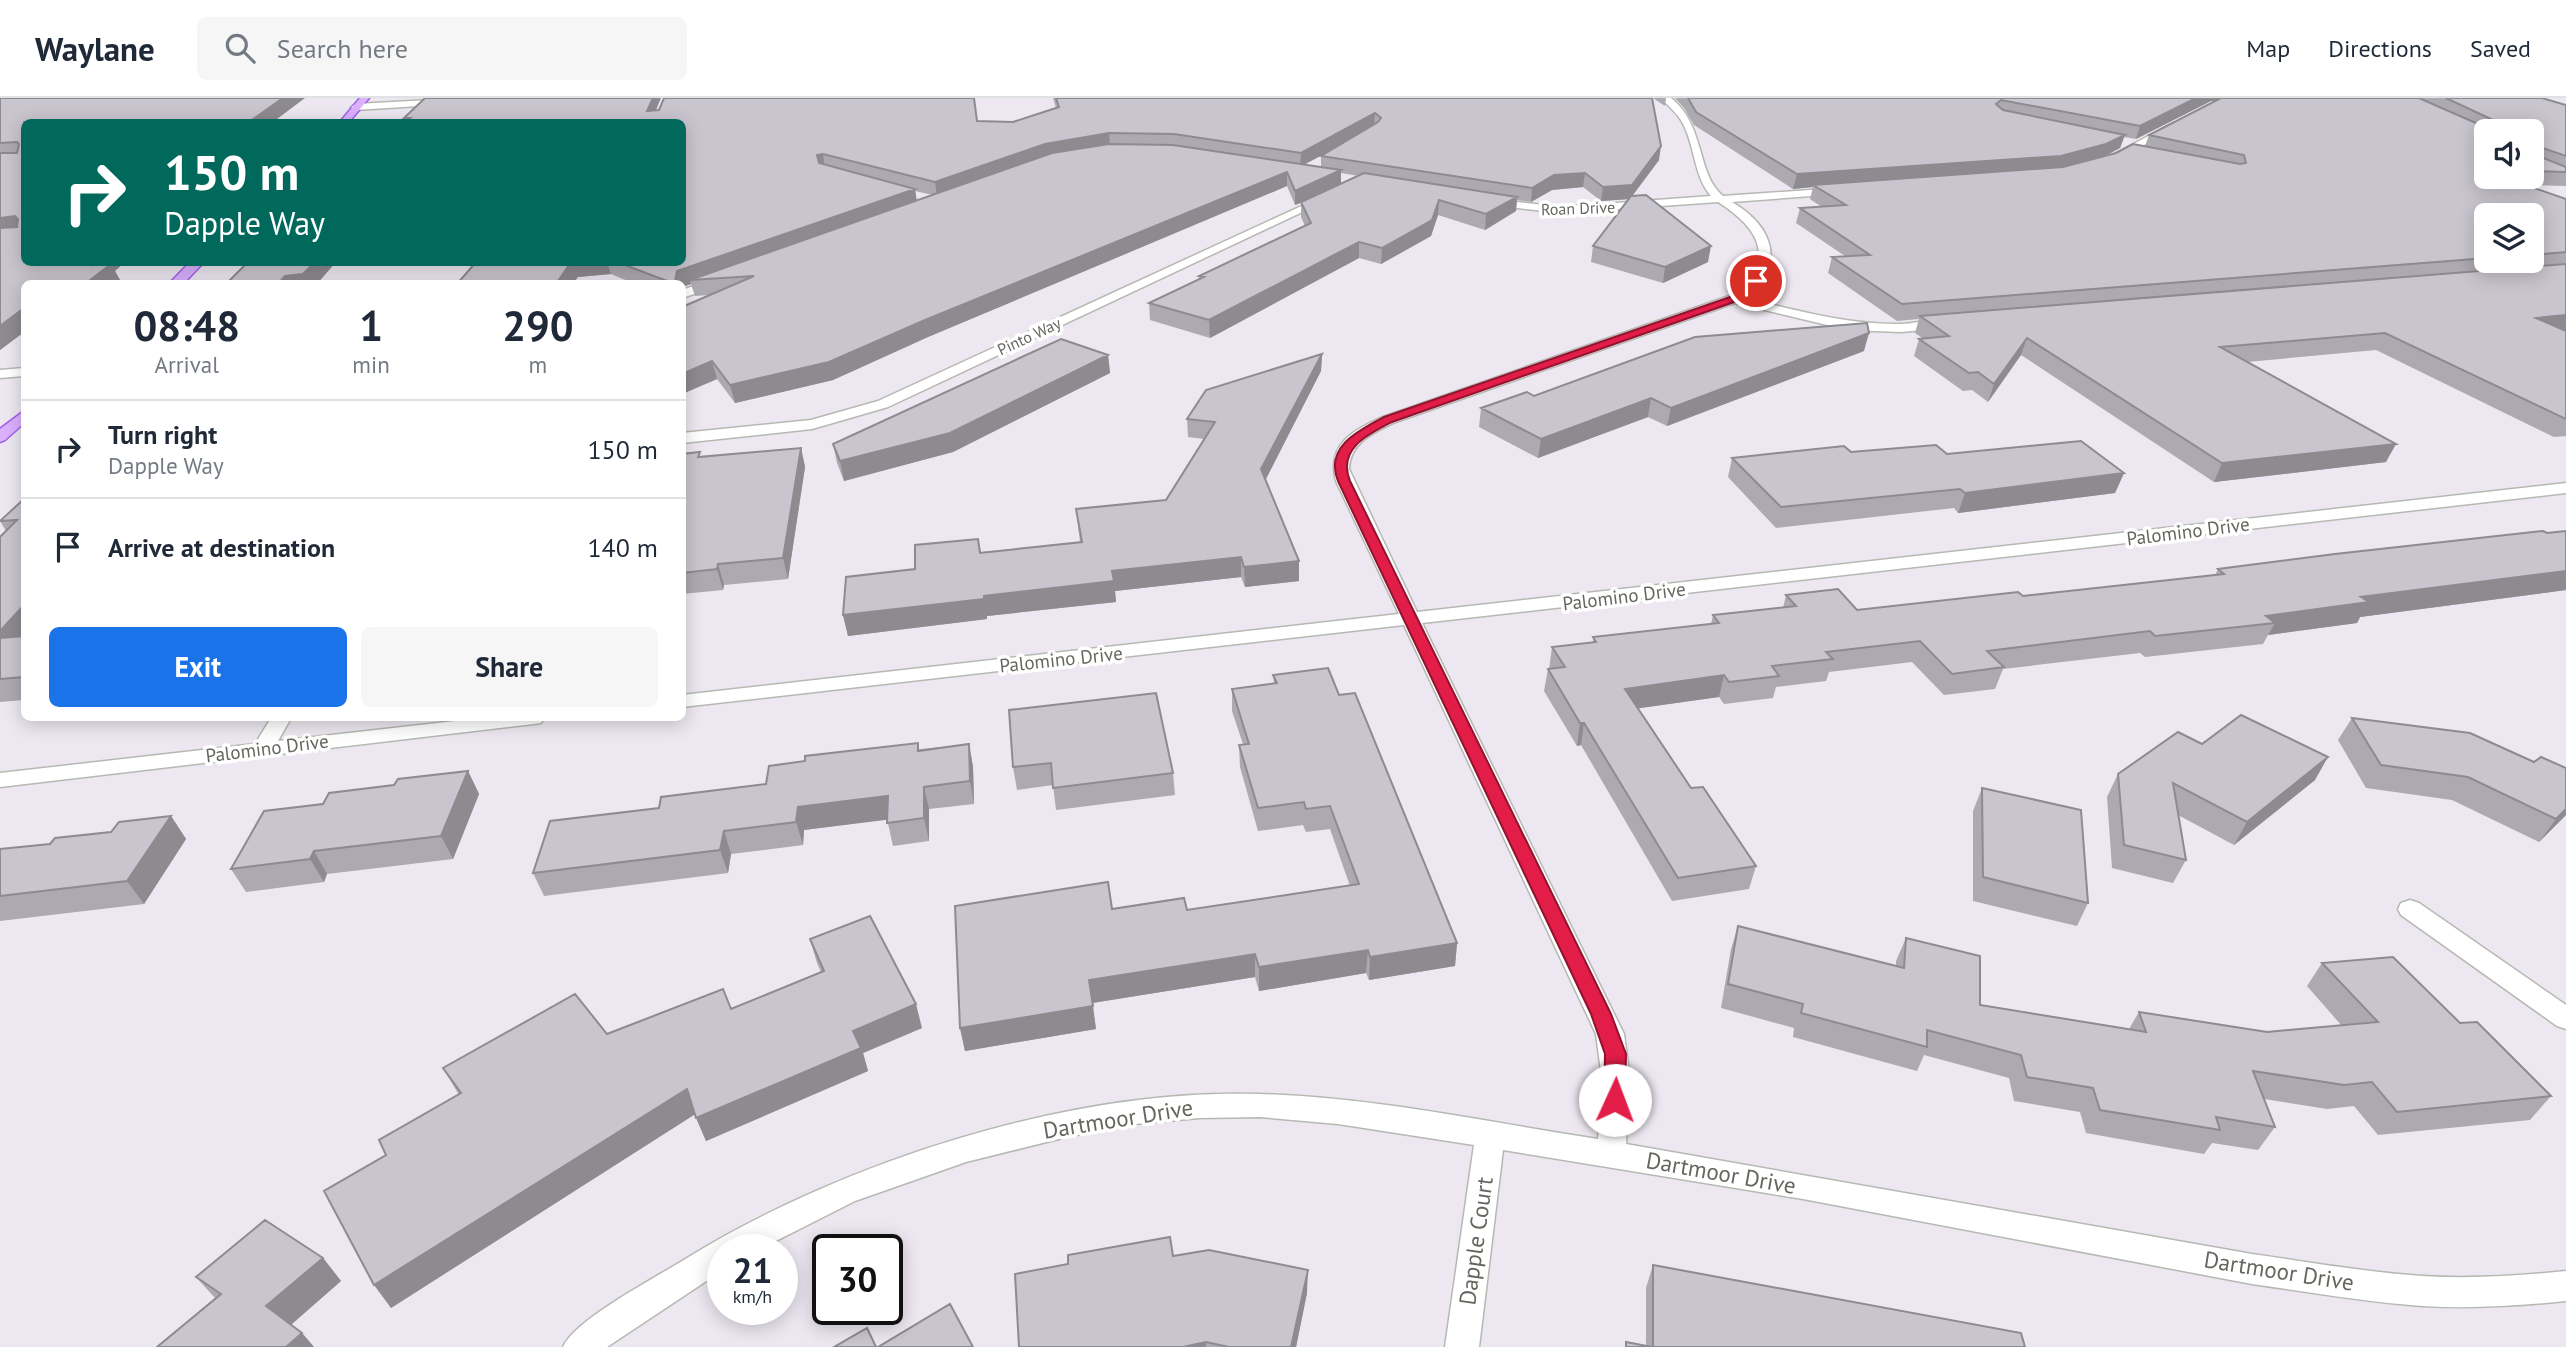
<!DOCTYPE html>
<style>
body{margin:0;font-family:"PT Sans",sans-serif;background:#f6f6f7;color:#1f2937;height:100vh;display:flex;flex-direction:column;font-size:26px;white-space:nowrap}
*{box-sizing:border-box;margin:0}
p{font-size:23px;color:#747a83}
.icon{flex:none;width:38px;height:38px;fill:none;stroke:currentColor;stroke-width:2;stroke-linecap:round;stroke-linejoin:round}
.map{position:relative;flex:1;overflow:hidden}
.panel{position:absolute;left:21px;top:182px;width:665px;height:441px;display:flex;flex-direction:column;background:#fff;border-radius:10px;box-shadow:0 4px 18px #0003}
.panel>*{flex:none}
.top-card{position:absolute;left:21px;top:21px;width:665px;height:147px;border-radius:10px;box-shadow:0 4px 18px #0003;background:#00695c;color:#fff;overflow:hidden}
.controls{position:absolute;left:2474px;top:21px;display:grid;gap:14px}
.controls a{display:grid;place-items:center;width:70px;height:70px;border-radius:10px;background:#fff;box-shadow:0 4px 18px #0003;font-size:35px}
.speed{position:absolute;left:707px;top:1136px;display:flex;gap:14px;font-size:35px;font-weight:700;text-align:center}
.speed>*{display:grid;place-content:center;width:91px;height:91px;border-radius:50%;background:#fff;box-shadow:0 4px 18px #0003;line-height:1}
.speed small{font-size:18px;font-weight:400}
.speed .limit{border:4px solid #111;border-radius:10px;background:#fff;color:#111}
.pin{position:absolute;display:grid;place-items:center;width:60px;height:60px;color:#fff;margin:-30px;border:4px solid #fff;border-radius:50%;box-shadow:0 2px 7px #0007}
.me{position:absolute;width:77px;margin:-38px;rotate:2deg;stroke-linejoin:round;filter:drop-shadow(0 0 5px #0008)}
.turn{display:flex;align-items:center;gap:24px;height:147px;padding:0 28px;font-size:32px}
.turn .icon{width:91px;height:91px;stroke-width:2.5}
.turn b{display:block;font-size:49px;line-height:60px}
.eta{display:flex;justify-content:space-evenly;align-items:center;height:119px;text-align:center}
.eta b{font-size:42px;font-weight:700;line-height:49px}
.action{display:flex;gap:14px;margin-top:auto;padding:14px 28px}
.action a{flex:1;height:80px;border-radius:10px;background:#1a73e8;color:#fff;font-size:28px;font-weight:700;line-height:80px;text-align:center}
.action a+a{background:#f6f6f7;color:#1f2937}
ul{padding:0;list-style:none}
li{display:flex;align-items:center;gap:21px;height:98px;padding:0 28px;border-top:2px solid #e0e1e3}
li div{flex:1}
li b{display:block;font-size:26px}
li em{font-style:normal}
header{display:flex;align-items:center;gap:42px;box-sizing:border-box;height:98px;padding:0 35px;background:#fff;border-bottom:2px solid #e0e1e3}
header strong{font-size:33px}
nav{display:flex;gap:38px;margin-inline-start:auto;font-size:24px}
.search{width:490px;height:63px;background:#f6f6f7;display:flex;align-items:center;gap:18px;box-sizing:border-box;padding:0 24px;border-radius:10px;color:#747a83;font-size:26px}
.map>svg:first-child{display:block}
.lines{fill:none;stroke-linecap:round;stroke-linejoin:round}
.minor-casing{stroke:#b6b9b2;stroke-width:3}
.major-casing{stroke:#a063ed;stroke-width:3}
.minor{fill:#fff;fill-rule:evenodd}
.major{fill:#dbb0fd;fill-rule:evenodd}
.wall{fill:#ada9b1;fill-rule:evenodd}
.shaded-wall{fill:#8d8a90}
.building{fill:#c9c5ce;stroke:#8d8a90;stroke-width:2}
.route{fill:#e11d48;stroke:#92132f;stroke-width:2}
.labels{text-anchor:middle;stroke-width:7;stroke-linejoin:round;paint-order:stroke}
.far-street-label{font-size:16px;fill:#64675e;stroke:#fff}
.street-label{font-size:19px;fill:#64675e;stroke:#fff}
.near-street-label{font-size:23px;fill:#64675e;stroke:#fff}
</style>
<header>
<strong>Waylane</strong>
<div class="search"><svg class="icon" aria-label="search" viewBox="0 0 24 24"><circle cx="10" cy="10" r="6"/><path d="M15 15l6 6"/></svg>Search here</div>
<nav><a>Map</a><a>Directions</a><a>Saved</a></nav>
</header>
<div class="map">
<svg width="2566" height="1249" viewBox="0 0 2566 1249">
<rect width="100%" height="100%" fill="#ece7f0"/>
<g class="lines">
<!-- minor casing -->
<g class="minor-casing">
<path id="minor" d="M1661 0H1671C1706 28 1696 76 1723 98L1838 90 1843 93 1838 96 1732 104C1773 128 1788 168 1744 200 1796 212 1847 227 1901 226 1915 226 1943 217 1954 226L1947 230 1901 234 1848 232 1735 205 1393 325C1372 335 1350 345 1349 371L1417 514 2566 385V395L1422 525 1624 936 1630 981 1626 1046 2252 1156C2308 1164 2365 1174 2422 1178 2470 1181 2518 1178 2566 1173V1203C2518 1208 2470 1211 2422 1208 2365 1204 2308 1194 2252 1186L1803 1101 1503 1052 1479 1249H1445L1474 1047 1338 1026 1260 1019 1199 1020 1135 1026 1071 1038 966 1064 855 1103 758 1152H723V1172L607 1249H563C575 1221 659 1178 687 1160 845 1063 1072 990 1259 996 1372 999 1486 1024 1598 1041L1602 981 1596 936 1404 527 682 609V597L1399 516 1336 383C1326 347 1353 332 1383 319L1729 198C1777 164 1762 132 1718 104L1561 115 1490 107 1485 104 1490 101 1561 109 1711 98C1695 80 1695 52 1685 30 1680 17 1670 10 1661 0Z
M448 1 452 4 451 6 356 12 351 9 356 6Z
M2173 25 2178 28 2176 30 2116 62 2107 60Z
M1321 99 1330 101 888 309 812 331 682 345V335L811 322 878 303Z
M720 179 724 180V186L682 200V192Z
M24 270V278L0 280V272Z
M271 620H291L278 643 482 620H544L541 625 534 626 0 689V675L255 646Z
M2410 802 2419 805 2566 907V931L2557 928 2401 817 2398 811 2401 805Z"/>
</g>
<!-- major casing -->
<g class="major-casing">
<path id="major" d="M360 0H369L349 24H340Z
M190 164H204L183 186H169Z
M24 313V325L5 342 0 344V331Z"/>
</g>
<!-- minor -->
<use href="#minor" class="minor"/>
<!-- major -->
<use href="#major" class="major"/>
</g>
<!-- wall -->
<path class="wall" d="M0 0 24 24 120 182 115 186H24V234L0 252Z
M1053 0H1652L1659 62 1632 98 1708 164 1663 185 1591 164 1593 148 1629 101 1601 103 1583 89 1552 92 1531 104 1517 102 1516 113 1485 132 1438 117 1431 138 1381 166 1359 160 1210 240 1150 222 1149 205 1199 181V178L1305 128 1301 119V105L1295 107 1287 88 928 239 833 282 735 305 717 281 682 296V209L709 197 695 198 691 186 682 189V186H635L611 176 578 179 476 164H682L405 23 404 20 656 12 1013 24 1056 10ZM1321 58V69L1305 66ZM1341 75 1359 78 1341 86ZM915 93 933 97 917 103Z
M1653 0H1666L1665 8Z
M1675 0H2542L2566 7V88L2525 87 2566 101V338L2554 339 2376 252 2247 264 2386 364 2214 384 2021 257 1988 304 1972 292 1963 293 1914 258 1919 241 1922 240 1915 235 1919 221 1897 223 1828 175 1832 159 1845 158 1796 125 1800 110 1822 109 1810 101 1813 89 1793 91 1694 27 1684 10ZM2216 2 2149 37 2145 48 2105 58 2120 50 2124 39 2136 41 2211 3ZM2487 33H2532V79H2487ZM2487 117H2532V163H2487Z
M1864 253 1667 328 1648 319 1538 360 1479 329 1481 310 1534 298Z
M1322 256 1321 273 1265 382 1299 483 1245 489 1241 479 1115 493 1116 504 987 518V521L848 538 843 517 915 471 978 441 981 454 1080 444 1076 411 1166 402 1204 341 1188 339 1187 321Z
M1108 257 1110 275 953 354 844 383 837 365 833 346Z
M801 350 805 369 788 481 724 487 723 492 682 496V356L701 359Z
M1851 354 1947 356 2124 375 2115 395 1958 415 1954 410 1776 430 1728 379 1732 360Z
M24 401V602L0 604V439L6 433 0 423Z
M2566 433V492L2360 519 2357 525 2268 537 2263 546 2145 559 2140 555 2003 571 1995 591 1944 597 1912 564 1829 574 1826 583 1776 589 1773 600 1724 606 1719 599 1638 610 1691 690 1756 768 1749 791 1672 803 1581 647 1577 648 1544 593 1548 571H1549L1552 549 1593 544V539L1711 526 1713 517 1783 510 1786 497 1857 512 2023 498 2215 477 2218 471Z
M1273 577 1339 597 1457 845 1455 868 1369 882 1366 875 1259 893 1255 879 1092 905 1096 931 965 953 960 930 1112 811 1187 812 1350 788 1330 731 1306 734 1303 727 1258 733 1240 669 1239 647 1243 646 1232 613V591L1274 586Z
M1009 612 1173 675 1175 697 1056 712 1053 687 1017 692 1013 669Z
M2352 620 2534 664 2566 670V717L2539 744 2452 702 2366 690 2338 642Z
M969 646 973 669 974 706 929 711V743L893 748 887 721 804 732 803 747 731 756 728 775 544 798 533 775 659 710 766 686 805 663Z
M2202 646 2315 682 2234 747 2178 717 2186 762 2173 785 2112 770 2107 699 2118 676Z
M468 673 479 696 453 761 327 776 324 784 246 794 231 771 323 706 394 687Z
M1982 690 2088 805 2077 828 1973 803V713Z
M171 718 186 741 144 806 0 823V751L50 746 111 734Z
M1738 828 1896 868V863L1906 840 1980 907 2129 931 2139 914 2267 934 2342 928 2307 888 2322 865 2460 925 2551 998 2530 1022 2378 1037 2354 1008 2327 1011 2264 1001 2275 1029 2258 1052 2212 1045 2204 1056 2086 1035 2080 1014 2014 1003 2009 980 1924 957 1917 973 1793 939 1794 930 1721 910 1731 851Z
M810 841 922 930 863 955 868 973 706 1043 695 1016 391 1210 386 1057 459 997 443 970 731 911 821 874 817 865Z
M1173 1158 1307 1195 1296 1249H1019Z
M323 1160 341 1183 291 1227 302 1235 314 1249H157L215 1200 196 1179Z
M1653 1167 2025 1249H1625L1626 1244 1646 1248V1190Z"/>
<!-- shaded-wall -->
<path class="shaded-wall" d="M283 0H305L273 24H249Z
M653 0H661L651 24 647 13Z
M2196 0H2251L2211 3 2136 41 2140 28Z
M1375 15 1374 28 1300 69 1301 55Z
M1109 35 1110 48 937 98 935 84 1045 46Z
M2125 37 2120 50 2101 60 2057 72 1813 87V89L1793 91 1797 76Z
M1661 48 1659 62 1630 101 1601 103 1603 89Z
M823 56 825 69 820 71 817 57Z
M1341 72V86L1295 107V93Z
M1287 74V88L928 239 833 282 735 305 730 287 925 222Z
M1585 75 1583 89 1552 92 1531 104 1532 90 1554 77Z
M915 91 917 105 690 182 691 186 682 189V186H676L675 183 677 173Z
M1517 99 1516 113 1485 132 1486 116Z
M1439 102 1438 117 1431 138 1381 166 1382 150Z
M15 118 24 133 0 135V120Z
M1359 144V160L1210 240 1209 222Z
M1711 148 1708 164 1663 185 1665 169Z
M96 164H125L115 173 120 182 115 186H85L93 167Z
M315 164H336L317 186H278L285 178Z
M571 164H607L611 176 578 179 573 186H556Z
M24 210V234L0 252V228Z
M2566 217V233L2536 220Z
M1869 235 1864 253 1667 328 1671 310Z
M2027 240 2021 257 1988 304 1994 286Z
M1322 256 1321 273 1261 391V371Z
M1108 257 1110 275 953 354 844 383 840 363Z
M712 263 717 281 682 296V276Z
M1651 300 1648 319 1538 360 1541 341Z
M2396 346 2386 364 2214 384 2222 365Z
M801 350 805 369 788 481 783 460Z
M2124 375 2115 395 1958 415 1965 395Z
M1241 459V479L1115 493 1116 504 987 518V521L848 538 843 517 984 498 1112 473Z
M1299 463V483L1245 489 1244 469Z
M718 466 724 487 723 492 717 471Z
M2566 473V492L2360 519 2357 525 2268 537 2275 525 2266 518 2361 499Z
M24 507V543L0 551V533Z
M1724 577 1719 599 1620 613 1625 591Z
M1580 625H1584L1581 647 1577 648Z
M969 646 973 669 974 706 970 683Z
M2328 659 2315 682 2234 747 2247 724Z
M468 673 479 696 453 761 441 738Z
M924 689 929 711V743L924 720Z
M888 698 893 721 804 732 803 747 796 724 798 709Z
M2566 711V717L2539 744 2556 721Z
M171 718 186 741 144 806 127 783Z
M724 733 731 756 728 775 720 752Z
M314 753 327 776 324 784 310 761Z
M1457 845 1455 868 1369 882 1370 859Z
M1368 852 1366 875 1259 893V869Z
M1255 856V879L1092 905 1089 882Z
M916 906 922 930 863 955 868 973 706 1043 696 1020 853 933Z
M1093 908 1096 931 965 953 960 930Z
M687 991 697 1015 391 1210 374 1187Z
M323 1160 341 1183 286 1231 266 1208Z
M1308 1172 1307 1195 1296 1249H1291Z
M302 1235 314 1249H286Z
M1206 1244V1249H1183Z"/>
<!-- building -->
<path class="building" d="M0 0H283L249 24H24V164H96L93 167 111 166 85 186H24V210L0 228V130L17 129 18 121 15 118 0 120V55H17L19 46 17 44 0 45Z
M425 0H653L647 13 659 12 664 0H974L977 23 1013 24 1059 9 1056 0H1652L1661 48 1632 87 1603 89 1585 75 1554 77 1532 90 1321 58 1378 24 1381 20 1375 15 1301 55 1174 36 1109 35 1045 46 935 84 823 56 817 57 819 65 915 91 677 173 675 183H667L617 164H682V24H404L410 20H404Z
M1688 0H2196L2140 28 2001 2 1996 6 2003 12 2125 37 2106 46 2061 58 1797 76 1696 14Z
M2221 0H2419L2494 33H2487V71H2479L2487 74V79H2502L2566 101V154L2532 157V117H2487V160L1902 206 1832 159 1870 157 1800 110 1846 107 1813 87 2063 69 2116 55 2133 46 2240 66 2246 65 2244 57 2149 37Z
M2446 0H2542L2566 7V58L2537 48 2538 58 2566 69V74L2532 73V33H2496L2495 23Z
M1109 46 1173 47 1341 72 1295 93 1287 74 925 222 829 264 730 287 712 263 682 276V209L754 178 690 182 1052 55Z
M1364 75 1517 99 1486 116 1439 102 1432 122 1382 150 1359 144 1209 222 1149 205 1204 179 1199 178 1311 125 1301 104Z
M1646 97 1711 148 1665 169 1593 148 1631 98Z
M248 164H315L303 176 285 178 278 186H226Z
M476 164H571L556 186H457Z
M2566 166V217L2536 220 2566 233V321L2385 235 2220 249 2396 346 2222 365 2027 240 1994 286 1978 274 1969 275 1919 241 1949 238 1920 218Z
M1867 225 1869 235 1671 310 1651 300 1541 341 1481 310 1527 294 1534 298 1695 239Z
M1061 241 1108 257 950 335 840 363 833 346Z
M1322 256 1261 371 1299 463 1244 469 1241 459 1112 473 1114 483 984 498V501L843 517 846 479 915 471V447L978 441 980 455 1082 444 1076 411 1166 402 1215 324 1187 321 1206 292Z
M2081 343 2124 375 1965 395 1960 391 1781 409 1732 360 1844 348 1851 354 1936 347 1947 356Z
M801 350 783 460 718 466 717 471 682 475V356L700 354 698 359Z
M24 401V507L0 533V439L17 422 0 423Z
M2543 433 2547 435 2566 433V473L2361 499 2369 504 2266 518 2275 525 2155 538 2150 533 1987 553 2004 569 1952 576 1920 543 1826 554 1833 561 1772 568 1779 578 1729 584 1724 577 1625 591 1691 690 1703 689 1756 768 1678 780 1584 625H1580L1548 571 1565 569 1552 549 1596 544 1593 539 1719 525 1713 517 1796 508 1786 497 1838 491 1857 512 2018 494 2023 498 2224 476 2218 471 2335 456Z
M24 538V579L0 581V540Z
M1328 570 1339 597 1355 595 1457 845 1370 859 1368 852 1259 869 1255 856 1089 882 1093 908 960 930 955 808 1108 784 1112 811 1184 800 1187 812 1359 786 1330 708 1306 711 1304 704 1258 710 1239 647 1249 646 1232 591 1277 585 1273 577Z
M1156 595 1173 675 1053 690 1051 665 1013 669 1009 612Z
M2241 617 2328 659 2247 724 2173 685 2186 762 2124 747 2118 676 2178 634 2202 646Z
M2352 620 2470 635 2534 664 2541 659 2566 670V711L2556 721 2468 679 2381 667Z
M918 645V653L969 646 970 683 924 689V720L887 725 888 698 798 709 796 724 724 733 720 752 533 775 550 723 659 710 661 699 766 686 769 668 805 663V658Z
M468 673 441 738 314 753 310 761 231 771 264 713 323 706 329 695 394 687 398 681Z
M1982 690 2081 712 2088 805 1983 779Z
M171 718 127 783 0 798V751L50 746 55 740 111 734 119 724Z
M870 818 916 906 853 933 861 950 696 1020 687 991 374 1187 324 1093 386 1057 379 1042 461 995 443 970 575 896 607 936 723 891 731 911 824 873 810 841Z
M1738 828 1904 870 1906 840 1980 858V907L2146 934 2139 914 2267 934 2378 924 2322 865 2393 859 2460 925 2477 924 2551 998 2397 1014 2372 984 2344 987 2253 973 2275 1029 2216 1019 2220 1032 2100 1012 2093 990 2027 979 2021 957 1927 932V949L1801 915 1803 906 1728 886Z
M265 1122 323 1160 266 1208 302 1235 286 1249H157L221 1196 196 1179Z
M1170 1139 1173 1158 1209 1152 1308 1172 1291 1249H1229L1206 1244 1183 1249H1019L1015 1176 1068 1166V1157Z
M1653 1167 2021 1235 2025 1249H1653Z
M950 1206 973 1249H878Z
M867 1230 876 1249H834Z
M1626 1244 1652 1249H1626Z"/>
<!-- route -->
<path class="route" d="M1756 180 1761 183 1760 185 1737 203 1392 324C1368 336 1337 351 1350 383L1611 916 1626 956 1625 1002 1622 1008 1615 1011 1607 1008 1604 1002 1605 956 1591 916 1338 383C1324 349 1359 332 1384 319L1730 199Z"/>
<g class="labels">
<!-- far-street labels -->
<g class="far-street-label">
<text transform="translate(1578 110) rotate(-2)" y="6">Roan Drive</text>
<text transform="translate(1029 238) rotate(-25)" y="6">Pinto Way</text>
</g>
<!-- street labels -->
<g class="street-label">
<text transform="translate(2188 433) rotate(-7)" y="7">Palomino Drive</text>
<text transform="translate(1624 498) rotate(-7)" y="7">Palomino Drive</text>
<text transform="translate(1061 561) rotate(-6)" y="7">Palomino Drive</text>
<text transform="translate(267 650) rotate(-7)" y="7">Palomino Drive</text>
</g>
<!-- near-street labels -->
<g class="near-street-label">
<text transform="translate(1118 1021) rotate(-9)" y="8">Dartmoor Drive</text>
<text transform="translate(1721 1075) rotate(10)" y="8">Dartmoor Drive</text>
<text transform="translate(1476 1143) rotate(-82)" y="8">Dapple Court</text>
<text transform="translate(2279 1173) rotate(9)" y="8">Dartmoor Drive</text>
</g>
</g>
</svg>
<div class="controls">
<a><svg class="icon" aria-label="sound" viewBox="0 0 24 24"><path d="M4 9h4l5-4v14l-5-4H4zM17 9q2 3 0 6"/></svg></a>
<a><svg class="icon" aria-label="layers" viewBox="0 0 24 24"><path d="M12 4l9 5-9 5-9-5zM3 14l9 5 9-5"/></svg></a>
</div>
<div class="speed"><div>21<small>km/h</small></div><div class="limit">30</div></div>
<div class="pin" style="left:1756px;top:183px;background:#d93025"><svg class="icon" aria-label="arrive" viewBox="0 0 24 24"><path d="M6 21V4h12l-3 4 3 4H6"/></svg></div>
<svg class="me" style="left:1615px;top:1002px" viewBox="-20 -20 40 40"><circle r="19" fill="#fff"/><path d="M0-13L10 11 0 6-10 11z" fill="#e11d48"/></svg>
<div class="top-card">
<div class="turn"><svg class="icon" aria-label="right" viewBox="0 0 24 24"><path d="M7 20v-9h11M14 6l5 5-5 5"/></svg><div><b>150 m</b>Dapple Way</div></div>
</div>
<section class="panel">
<div class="eta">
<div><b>08:48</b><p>Arrival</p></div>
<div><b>1</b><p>min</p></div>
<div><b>290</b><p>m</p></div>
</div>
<ul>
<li><svg class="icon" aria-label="right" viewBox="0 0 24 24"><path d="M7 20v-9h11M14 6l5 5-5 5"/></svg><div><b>Turn right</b><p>Dapple Way</p></div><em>150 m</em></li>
<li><svg class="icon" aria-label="arrive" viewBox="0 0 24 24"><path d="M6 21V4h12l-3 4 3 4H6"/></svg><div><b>Arrive at destination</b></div><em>140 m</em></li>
</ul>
<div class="action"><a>Exit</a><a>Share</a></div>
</section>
</div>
